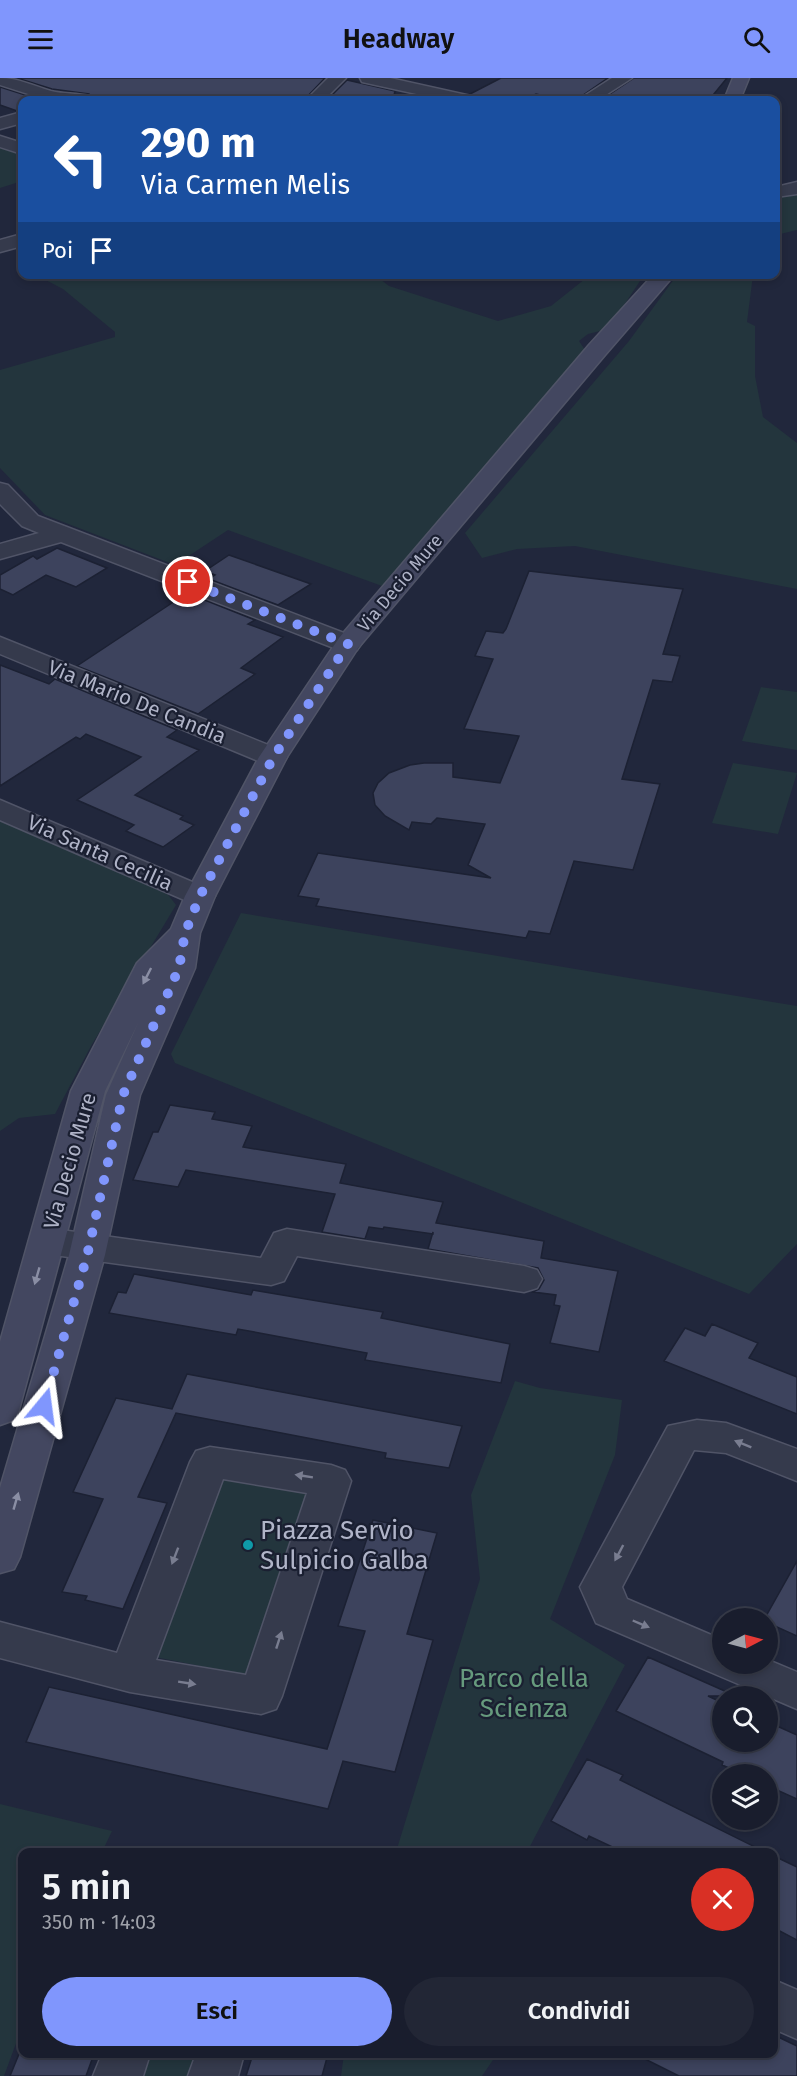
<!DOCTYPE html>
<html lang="it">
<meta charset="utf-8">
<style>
body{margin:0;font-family:"Fira Sans",sans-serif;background:#222635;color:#f1f3f6;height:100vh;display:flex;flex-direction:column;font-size:22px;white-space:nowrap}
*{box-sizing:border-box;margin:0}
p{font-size:20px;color:#9fa2aa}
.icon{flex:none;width:33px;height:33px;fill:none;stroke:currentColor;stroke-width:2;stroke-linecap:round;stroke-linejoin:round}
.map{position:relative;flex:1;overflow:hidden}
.panel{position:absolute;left:18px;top:1770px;width:760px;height:210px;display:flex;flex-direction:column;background:#191d2d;border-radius:12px;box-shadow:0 3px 9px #0003,0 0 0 2px #373b49}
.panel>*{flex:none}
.hud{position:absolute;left:18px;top:18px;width:762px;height:183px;border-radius:12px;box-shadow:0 3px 9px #0003,0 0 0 2px #373b49;background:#1a4fa0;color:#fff;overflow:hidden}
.needle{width:39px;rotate:84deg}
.buttons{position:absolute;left:712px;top:1530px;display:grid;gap:12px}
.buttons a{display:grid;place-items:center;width:66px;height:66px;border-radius:50%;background:#191d2d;box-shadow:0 3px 9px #0003,0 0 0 2px #373b49;font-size:30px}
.pin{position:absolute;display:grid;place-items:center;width:51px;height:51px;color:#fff;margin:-26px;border:3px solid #fff;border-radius:50%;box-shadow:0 2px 6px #0007}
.me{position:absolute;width:66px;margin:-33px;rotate:16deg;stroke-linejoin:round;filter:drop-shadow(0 0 4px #0008)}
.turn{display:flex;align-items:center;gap:21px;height:126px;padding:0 24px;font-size:27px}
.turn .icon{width:78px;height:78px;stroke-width:2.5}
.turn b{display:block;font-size:42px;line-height:51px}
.then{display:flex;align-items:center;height:57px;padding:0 24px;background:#0003;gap:12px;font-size:22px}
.round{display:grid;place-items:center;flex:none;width:63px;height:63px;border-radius:32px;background:#222635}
.overview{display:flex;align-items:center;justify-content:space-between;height:102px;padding:0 24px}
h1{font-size:36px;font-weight:600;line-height:45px}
.button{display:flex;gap:12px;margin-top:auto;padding:12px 24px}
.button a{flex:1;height:69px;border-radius:36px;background:#8096fd;color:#111;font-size:24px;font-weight:600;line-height:69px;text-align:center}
.button a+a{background:#222635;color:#f1f3f6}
header{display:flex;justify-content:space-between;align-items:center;height:78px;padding:0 24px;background:#8096fd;color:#111;font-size:27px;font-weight:600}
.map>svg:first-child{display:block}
.green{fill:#23353d}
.building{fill:#3d435d;stroke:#1c2133;stroke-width:1.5}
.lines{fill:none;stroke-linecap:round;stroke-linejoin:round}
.street-casing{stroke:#505467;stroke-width:3}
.secondary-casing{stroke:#505467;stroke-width:3}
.street{fill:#353a4c;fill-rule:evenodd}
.secondary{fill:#434760;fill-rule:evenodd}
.oneway{fill:#8a8ea4}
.oneway2{fill:#797d90}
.route{stroke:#8096fd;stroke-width:10;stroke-dasharray:0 18}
.culture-dot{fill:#0f9aa8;stroke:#1a1f31;stroke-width:2}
.labels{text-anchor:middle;stroke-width:4.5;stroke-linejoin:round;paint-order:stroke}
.far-street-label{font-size:18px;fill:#b0b4c8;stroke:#1a1f31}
.street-label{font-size:21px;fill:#b0b4c8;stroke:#1a1f31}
.near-poi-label{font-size:26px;fill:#b0b4c8;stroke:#1a1f31;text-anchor:start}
.near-park-label{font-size:26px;fill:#669a7d;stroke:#1a1f31}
</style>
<header><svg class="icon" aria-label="menu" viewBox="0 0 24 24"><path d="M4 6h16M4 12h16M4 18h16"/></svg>Headway<svg class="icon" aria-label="search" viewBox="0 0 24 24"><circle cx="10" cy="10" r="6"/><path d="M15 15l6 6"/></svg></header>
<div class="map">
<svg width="797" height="1998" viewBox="0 0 797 1998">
<rect width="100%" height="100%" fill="#21273c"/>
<!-- green -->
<path class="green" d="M0 69 22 77V103L0 110Z
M797 112V152L776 157V117Z
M36 197H368L380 201 389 208 498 243 551 228 590 197H644L608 251 588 256 579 263 585 272 404 487 382 508 228 452 175 487 45 437 0 390V292L115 259V254L63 211Z
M677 197H753L747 244 755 248V298L763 339 797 365V511L575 468 517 471 482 480 465 455 629 263Z
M761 609 797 614V672L742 663Z
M733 685 797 695 778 756 712 745Z
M0 743 166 814 176 827 91 968 55 1036 19 1040 0 1053Z
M241 835 797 928V1166L749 1216 175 985 171 976Z
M515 1303 540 1310 622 1322 615 1377 550 1541 625 1587 527 1774H396L480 1501 471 1417Z
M220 1399 308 1415 250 1598 155 1579Z
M0 1726 112 1753 102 1774H22V1949L4 1998H0Z
M147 1976H198L191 1998H139Z
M344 1976H497L482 1998H341Z"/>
<!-- building -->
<path class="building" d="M17 0H325L304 22H232L216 19 208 22H94L89 16 52 11Z
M501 0H608L576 22H563L536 16 525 22H476L470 16Z
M634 0H727L709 22H601Z
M347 2 395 13 393 22H327Z
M0 9 41 22H22V32L17 33 0 27Z
M57 470 107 490 76 509 46 497 13 517 0 511V497L33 478 37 481Z
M229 477 311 506 278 527 209 501 215 497 205 493Z
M529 493 683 511 663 576 680 578 672 604 653 602 622 701 660 706 633 792 574 783 550 856 529 853 526 860 316 828 319 821 298 818 318 775 491 800 468 787 485 746 437 740 431 746 412 744 409 752 385 738 375 727 373 715 378 705 389 695 410 687 424 685H453V699L500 705 519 658 464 651 493 581 475 578 486 553 503 555 506 551Z
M187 515 255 542 248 546 283 559 241 590 255 596 198 636 77 588Z
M0 587 49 606 55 601 177 652 167 659 199 672 135 717 183 738 180 741 194 747 163 769 126 753 134 747 77 722 141 679 86 656 80 661 76 659 0 708Z
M170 1027 215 1034 212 1041 252 1048 243 1069 346 1086 340 1105 443 1124 436 1145 544 1163 541 1180 618 1193 599 1274 550 1265 560 1228 554 1227 556 1217 533 1214 539 1211 544 1202 538 1190 428 1171 433 1154V1156L384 1149 383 1151 369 1149 365 1161 322 1154 335 1116 186 1092 178 1109 133 1102 153 1054H158Z
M134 1196 251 1217 253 1212 383 1234 381 1240 510 1266 501 1305 365 1282 367 1275 238 1251 236 1257 109 1235 118 1214 126 1215Z
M712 1246 758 1265 749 1280 797 1299V1336L664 1283 685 1250 705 1258Z
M187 1296 462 1348 449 1390 385 1380 386 1375 176 1335 138 1419 167 1425 123 1531 85 1522 87 1518 62 1514 103 1421 73 1414 116 1320 172 1331Z
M373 1442 437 1455 407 1556 433 1562 395 1694 343 1683 328 1731 26 1664 49 1609 327 1671 365 1553 338 1548Z
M797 1483V1558L768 1545V1540H765Z
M648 1579 736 1618H708L723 1625V1664H768V1644L797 1657V1721L768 1708V1696H743L722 1687 723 1684 616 1633Z
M587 1681 623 1697 620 1702 765 1774H623L589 1758 587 1762 551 1743Z
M774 1778 797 1789V1862L774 1850Z
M774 1957 797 1968V1998H679L635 1976H774Z
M19 1976H94L86 1998H10Z
M253 1976H328L322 1998H246Z"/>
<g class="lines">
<!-- street casing -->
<g class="street-casing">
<path id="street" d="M0 0C18 0 34 8 51 13 63 16 77 15 89 18L92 22H47L0 7Z
M328 0H346L324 22H306Z
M360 0H390L471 18 474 22H444L362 4Z
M612 0H632L598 22H578Z
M22 34V45L0 51V40Z
M0 58 22 65V76L0 69Z
M797 104V116L776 119V109Z
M22 156V168L0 174V162Z
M0 405 8 407 38 438 357 560 361 566 357 572 348 574 339 572 61 464 0 481V466L39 455 22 448 0 426Z
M0 559 283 673 287 679 283 685 273 687 263 685 0 576Z
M0 722 211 812 215 818 211 824 200 827 189 824 0 742Z
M47 1150 261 1180 274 1155 287 1151 524 1188 537 1192 542 1201 537 1210 524 1214 297 1178 284 1203 271 1207 47 1176 34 1172 29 1163 34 1154Z
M697 1342 726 1345 797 1371V1403L726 1375 694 1372 622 1509 627 1521 723 1562V1586H768V1582L797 1594V1631L596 1545 580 1509 668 1348Z
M210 1369 331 1387 345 1392 351 1403 282 1618 276 1631 261 1636 130 1614 0 1580V1544L117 1575 190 1384 196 1373ZM223 1401 307 1415 246 1597 156 1582Z
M774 1902 797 1912V1961L774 1951Z
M102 1976H150L143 1998H93Z
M196 1976H244L238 1998H188Z"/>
</g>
<!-- secondary casing -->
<g class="secondary-casing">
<path id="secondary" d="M733 0H749L740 22H724Z
M654 196H675L605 277 358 570 287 679 215 818 200 855 195 890 140 1017 105 1177 20 1479 14 1491 0 1495V1410L69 1177 106 1017 139 943 105 1013 19 1332 14 1342 0 1347V1264L71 1013 137 885 171 851 185 818 259 679 339 560 589 267Z"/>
</g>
<!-- street -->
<use href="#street" class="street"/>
<!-- secondary -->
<use href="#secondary" class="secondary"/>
</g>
<!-- one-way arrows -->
<defs><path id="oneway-solid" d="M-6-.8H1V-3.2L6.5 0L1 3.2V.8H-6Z" transform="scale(1.5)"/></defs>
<g class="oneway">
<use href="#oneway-solid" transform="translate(147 898) rotate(117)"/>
<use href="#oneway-solid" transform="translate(37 1198) rotate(106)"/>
<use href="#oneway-solid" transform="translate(16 1423) rotate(-74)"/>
</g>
<g class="oneway2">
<use href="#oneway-solid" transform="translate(743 1366) rotate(-158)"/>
<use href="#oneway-solid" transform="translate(304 1398) rotate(-171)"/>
<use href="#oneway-solid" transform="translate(619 1475) rotate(118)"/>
<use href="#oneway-solid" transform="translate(175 1478) rotate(111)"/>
<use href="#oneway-solid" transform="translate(641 1546) rotate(23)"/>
<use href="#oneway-solid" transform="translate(279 1562) rotate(-72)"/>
<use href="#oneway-solid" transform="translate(187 1605) rotate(9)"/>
</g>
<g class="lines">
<!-- route -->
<path class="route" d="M44 1328 87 1178 123 1017 179 890 185 855 200 818 273 680 348 566 188 504"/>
</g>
<!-- markers -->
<circle class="culture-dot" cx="248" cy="1467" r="6"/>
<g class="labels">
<!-- far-street labels -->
<g class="far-street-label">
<text transform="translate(400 505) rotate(-50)" y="6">Via Decio Mure</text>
</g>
<!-- street labels -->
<g class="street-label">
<text transform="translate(137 624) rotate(22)" y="7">Via Mario De Candia</text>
<text transform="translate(100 775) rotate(24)" y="7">Via Santa Cecilia</text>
<text transform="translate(70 1083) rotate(-74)" y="7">Via Decio Mure</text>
</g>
<!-- near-poi labels -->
<g class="near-poi-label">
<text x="260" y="1461">Piazza Servio<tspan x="260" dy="30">Sulpicio Galba</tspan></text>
</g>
<!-- near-park labels -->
<g class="near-park-label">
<text x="524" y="1609">Parco della<tspan x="524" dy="30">Scienza</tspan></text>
</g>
</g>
</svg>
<div class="buttons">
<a><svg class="needle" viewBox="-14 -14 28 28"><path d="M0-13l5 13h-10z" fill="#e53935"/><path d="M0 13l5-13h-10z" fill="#9fa2aa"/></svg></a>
<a><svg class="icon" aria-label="search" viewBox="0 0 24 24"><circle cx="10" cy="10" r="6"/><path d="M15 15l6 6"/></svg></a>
<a><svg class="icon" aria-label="layers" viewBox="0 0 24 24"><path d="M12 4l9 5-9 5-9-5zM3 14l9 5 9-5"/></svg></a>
</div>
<div class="pin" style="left:188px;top:504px;background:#d93025"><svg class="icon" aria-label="arrive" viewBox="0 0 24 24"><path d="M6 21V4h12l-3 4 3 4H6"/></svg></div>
<svg class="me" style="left:44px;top:1328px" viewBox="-20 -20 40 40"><path d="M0-17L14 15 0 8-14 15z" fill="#8096fd" stroke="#fff" stroke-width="4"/></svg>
<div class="hud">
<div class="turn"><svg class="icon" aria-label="left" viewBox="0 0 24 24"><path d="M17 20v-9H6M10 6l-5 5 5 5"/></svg><div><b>290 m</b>Via Carmen Melis</div></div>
<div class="then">Poi<svg class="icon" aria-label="arrive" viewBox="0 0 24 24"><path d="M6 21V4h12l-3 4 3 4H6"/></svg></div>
</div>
<section class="panel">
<div class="overview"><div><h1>5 min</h1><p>350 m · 14:03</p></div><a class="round" style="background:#d93025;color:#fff"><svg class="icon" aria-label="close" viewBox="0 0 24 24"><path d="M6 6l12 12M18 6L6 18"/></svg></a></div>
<div class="button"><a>Esci</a><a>Condividi</a></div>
</section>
</div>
